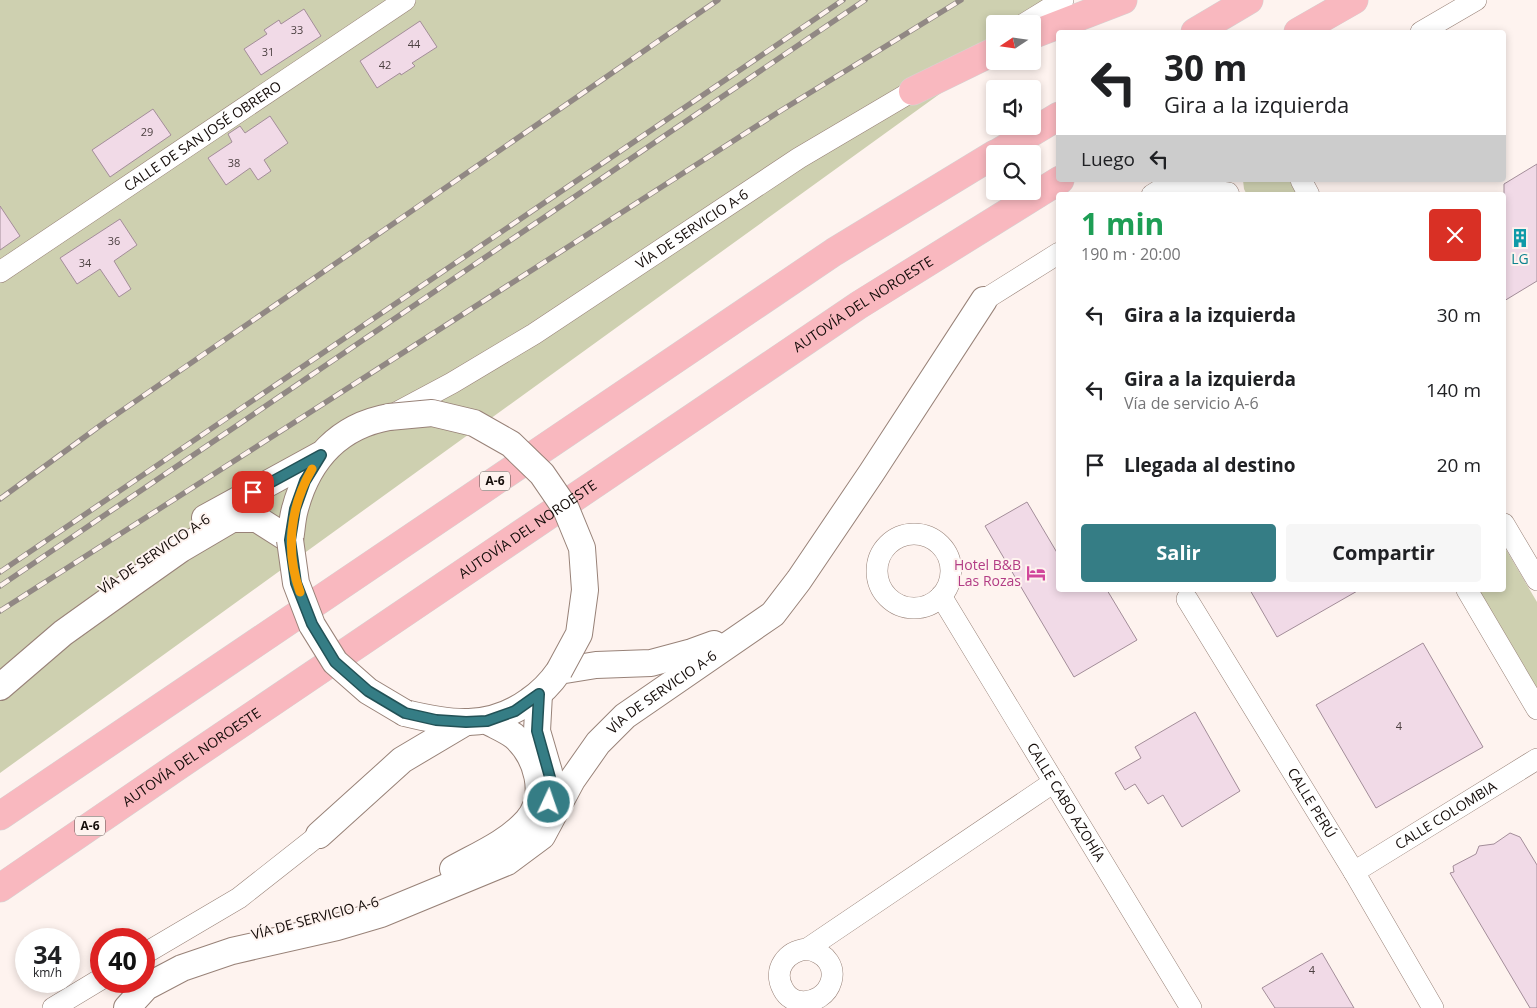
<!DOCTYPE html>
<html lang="es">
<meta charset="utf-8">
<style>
body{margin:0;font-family:"Open Sans",sans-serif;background:#f6f6f6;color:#202124;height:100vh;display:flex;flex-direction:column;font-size:19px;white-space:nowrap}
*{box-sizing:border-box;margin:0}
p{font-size:16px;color:#757577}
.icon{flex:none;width:28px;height:28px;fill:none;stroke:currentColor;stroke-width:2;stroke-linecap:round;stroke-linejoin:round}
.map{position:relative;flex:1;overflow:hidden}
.sheet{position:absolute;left:1056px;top:192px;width:450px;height:400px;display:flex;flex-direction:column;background:#fff;border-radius:5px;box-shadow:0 2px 8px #0003}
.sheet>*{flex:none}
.guide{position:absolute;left:1056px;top:30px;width:450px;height:152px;border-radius:5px;box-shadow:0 2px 8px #0003;background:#fff;color:#202124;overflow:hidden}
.needle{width:32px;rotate:257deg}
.controls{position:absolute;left:986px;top:15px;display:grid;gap:10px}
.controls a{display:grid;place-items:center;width:55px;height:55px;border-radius:5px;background:#fff;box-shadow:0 2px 8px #0003;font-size:25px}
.speed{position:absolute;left:15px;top:928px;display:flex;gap:10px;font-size:25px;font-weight:700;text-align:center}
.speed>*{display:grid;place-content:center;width:65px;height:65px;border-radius:50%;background:#fff;box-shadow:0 2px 8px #0003;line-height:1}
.speed small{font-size:12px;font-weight:400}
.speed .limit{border:8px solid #d22;background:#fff;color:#111}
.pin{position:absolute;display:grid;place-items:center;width:42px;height:42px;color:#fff;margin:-21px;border-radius:10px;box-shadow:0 2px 8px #0006}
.me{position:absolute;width:55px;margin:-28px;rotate:3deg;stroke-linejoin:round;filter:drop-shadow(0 0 4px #0008)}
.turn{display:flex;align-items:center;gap:18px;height:105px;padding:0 25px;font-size:22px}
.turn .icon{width:65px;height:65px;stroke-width:2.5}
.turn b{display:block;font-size:35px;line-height:42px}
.then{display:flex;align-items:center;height:48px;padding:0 25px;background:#0003;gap:10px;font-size:19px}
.round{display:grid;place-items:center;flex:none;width:52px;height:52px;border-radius:5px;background:#f6f6f6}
.summary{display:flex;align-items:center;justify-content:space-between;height:85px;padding:0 25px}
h1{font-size:30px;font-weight:700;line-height:38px;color:#1e9e55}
.button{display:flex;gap:10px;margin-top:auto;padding:10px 25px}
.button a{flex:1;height:58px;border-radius:5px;background:#357d85;color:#fff;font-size:20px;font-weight:700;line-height:58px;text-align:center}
.button a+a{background:#f6f6f6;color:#202124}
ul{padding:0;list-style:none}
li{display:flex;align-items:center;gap:15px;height:75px;padding:0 25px}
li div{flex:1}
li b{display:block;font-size:19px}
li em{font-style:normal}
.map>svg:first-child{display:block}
.green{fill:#ced0b0}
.building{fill:#f1dae7;stroke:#a38d99}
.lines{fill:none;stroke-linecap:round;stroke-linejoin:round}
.minor-casing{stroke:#988278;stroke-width:22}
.tertiary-casing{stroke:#988278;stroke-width:28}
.motorway-casing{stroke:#d5d3d3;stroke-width:29}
.minor{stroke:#fff;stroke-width:21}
.tertiary{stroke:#fff;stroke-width:26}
.motorway{stroke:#f9b8bf;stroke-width:28}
.rail-casing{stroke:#918884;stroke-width:5.5}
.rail{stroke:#fef3ef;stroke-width:4;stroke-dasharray:11;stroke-linecap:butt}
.tertiary-bridge-casing{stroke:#988278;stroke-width:28;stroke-linecap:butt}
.tertiary-bridge{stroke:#fff;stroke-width:26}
.route-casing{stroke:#225156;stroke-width:12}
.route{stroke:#357d85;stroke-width:9}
.slow{stroke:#f59e0b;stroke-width:9}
.labels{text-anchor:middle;stroke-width:4;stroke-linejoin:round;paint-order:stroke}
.number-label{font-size:11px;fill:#4c4041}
.shield{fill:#fef3ef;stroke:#5b524f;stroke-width:1}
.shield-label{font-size:12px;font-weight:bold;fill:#150d0a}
.street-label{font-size:14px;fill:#150d0a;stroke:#fef3ef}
.culture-label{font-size:14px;fill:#0d838f;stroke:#fef3ef}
.hotel-label{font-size:14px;fill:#b23c85;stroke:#fef3ef;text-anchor:end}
</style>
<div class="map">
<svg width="1537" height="1008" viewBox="0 0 1537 1008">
<rect width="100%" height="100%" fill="#fef3ef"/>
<!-- green -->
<path class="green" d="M0 0H1069L1032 24H995V54L0 773Z
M1243 180H1289L1298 195H1247L1244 189Z
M1504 546 1537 602V688L1479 590H1504Z"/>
<!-- building -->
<path class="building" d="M304 9 321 36 261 75 244 49 267 34 264 30 279 20 281 24Z
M420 21 437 47 412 63 415 66 401 75 400 73 377 88 360 61Z
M153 109 171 135 110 177 92 150Z
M270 116 288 143 264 160 271 171 258 180 250 168 226 185 208 158 232 142 228 134 240 126 245 133Z
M1537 164V281L1504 301V184Z
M0 206 20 236 0 250Z
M120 219 137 245 114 261 131 289 119 297 100 269 77 284 60 258Z
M1027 502 1059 556V590H1107L1137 640 1074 677 985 526Z
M1250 590H1359L1277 637Z
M1423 643 1483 747 1376 808 1316 705Z
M1195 712 1240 791 1182 827 1163 795 1148 804 1135 784 1125 790 1115 773 1141 758 1135 747Z
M1510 833 1520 837 1537 865V1008H1530L1450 873 1454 872 1453 866 1476 854 1479 846 1494 844Z
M1322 953 1354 1008H1275L1262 988Z"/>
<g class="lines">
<!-- minor casing -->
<g class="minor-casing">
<g id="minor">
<path d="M1024 24 1063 0"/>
<path d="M1421 32 1476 0"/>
<path d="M1301 180 1309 195"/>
<path d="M1152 195 1176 180"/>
<path d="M1180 195 1196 189 1228 193 1229 195"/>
<path id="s1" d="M0 272 405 0"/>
<path d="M984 300 1059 253"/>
<path id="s2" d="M394 414 452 383 534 334 799 158 926 83"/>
<path d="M1504 524 1537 580"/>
<circle cx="914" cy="571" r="37"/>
<path d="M1467 590 1537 709"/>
<path id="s3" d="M941 596 1191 1008"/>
<path id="s4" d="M1187 599 1354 872 1433 1008"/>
<path id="s5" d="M1354 872 1537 759"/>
<path d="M807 949C850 958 832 1008 797 1001 791 999 786 995 783 989 772 969 787 951 807 949L1054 782"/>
<path d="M144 954 239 898 319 835"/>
<path d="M53 1008 101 979"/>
</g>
</g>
<!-- tertiary casing -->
<g class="tertiary-casing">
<g id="tertiary">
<path d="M205 518 320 455"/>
<path d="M0 687 63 633 130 585 181 549 232 519H257L290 540C292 529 292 519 295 509 308 460 339 426 389 417"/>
<path d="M539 694 537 731 549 772"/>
<path d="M405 713C450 724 489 730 529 701 541 693 550 684 559 671L596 665 651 663 692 652 714 644"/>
<path d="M319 835 402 760 466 722"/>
<path d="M453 869C478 855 507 843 527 821 549 796 537 756 514 736 506 730 496 726 487 721"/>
<path id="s6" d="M127 1008 146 987 182 968 232 951 337 927 381 914 507 862 542 836 572 780 598 743 625 716 773 614 799 580 872 472 984 300"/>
</g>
</g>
<!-- motorway casing -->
<g class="motorway-casing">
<g id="motorway">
<path d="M1195 32 1249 0"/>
<path d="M1298 32 1354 0"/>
<path d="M1032 35 1123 0"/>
<path d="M913 91 995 51"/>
<path d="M996 154 1059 116"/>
<path d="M0 816 834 252 995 154"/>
<path id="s7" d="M0 888 181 764 859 305 1060 180"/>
</g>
</g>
<!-- minor -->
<use href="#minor" class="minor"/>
<!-- tertiary -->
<use href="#tertiary" class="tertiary"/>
<!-- motorway -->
<use href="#motorway" class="motorway"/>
<!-- rail casing -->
<g class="rail-casing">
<path id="rail" d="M0 499 101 425 718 0
M0 572 843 0
M0 586 865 0
M0 611 777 113 961 0"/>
</g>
<!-- rail -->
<use href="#rail" class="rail"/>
<!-- tertiary-bridge casing -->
<g class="tertiary-bridge-casing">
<path id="tertiary-bridge" d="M389 417 432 413 474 423 511 444 542 474 566 509 582 548 585 590 579 634 559 671
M290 540 296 583 312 625 335 662 368 691 405 713"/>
</g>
<!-- tertiary-bridge -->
<use href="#tertiary-bridge" class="tertiary-bridge"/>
</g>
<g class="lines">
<!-- route casing -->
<g class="route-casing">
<path id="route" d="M253 492 321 455 305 481 295 509 290 540 296 583 312 624 335 662 368 691 405 713 436 720 466 722 487 721 515 711 539 694 537 731 551 781 549 802"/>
</g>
<!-- route -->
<use href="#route" class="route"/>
<!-- slow -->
<path class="slow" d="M300 592C285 551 290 507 312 469"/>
</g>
<!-- icons -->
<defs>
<g id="building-bare" transform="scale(1.5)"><path d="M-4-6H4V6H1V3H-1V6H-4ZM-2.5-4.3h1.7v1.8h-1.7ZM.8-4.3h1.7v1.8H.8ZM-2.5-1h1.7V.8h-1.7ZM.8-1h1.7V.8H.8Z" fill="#0f9aa8" stroke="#fef3ef" stroke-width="2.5" paint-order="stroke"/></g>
<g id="hotel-bare" transform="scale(1.5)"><path d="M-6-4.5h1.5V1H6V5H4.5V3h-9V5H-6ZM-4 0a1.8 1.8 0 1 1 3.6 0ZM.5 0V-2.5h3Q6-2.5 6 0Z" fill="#d1479c" stroke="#fef3ef" stroke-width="2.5" paint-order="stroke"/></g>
</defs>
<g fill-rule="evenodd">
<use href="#building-bare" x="1520" y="238"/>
<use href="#hotel-bare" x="1036" y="573"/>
</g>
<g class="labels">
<!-- number labels -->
<g class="number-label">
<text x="297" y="34">33</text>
<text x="414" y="48">44</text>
<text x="268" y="56">31</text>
<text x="385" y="69">42</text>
<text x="147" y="136">29</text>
<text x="234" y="167">38</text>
<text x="114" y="245">36</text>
<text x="85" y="267">34</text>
<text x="1399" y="730">4</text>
<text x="1312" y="974">4</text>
</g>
<!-- shield labels -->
<g class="shield">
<rect x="480" y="471.5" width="30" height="19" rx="4"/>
<rect x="75" y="816.5" width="30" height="19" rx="4"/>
</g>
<g class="shield-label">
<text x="495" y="485">A-6</text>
<text x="90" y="830">A-6</text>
</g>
<!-- street labels -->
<g class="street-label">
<text dy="5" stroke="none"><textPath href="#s1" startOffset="244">CALLE DE SAN JOSÉ OBRERO</textPath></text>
<text dy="5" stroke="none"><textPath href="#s2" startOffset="351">VÍA DE SERVICIO A-6</textPath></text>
<text dy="5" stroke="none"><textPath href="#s7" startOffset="1042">AUTOVÍA DEL NOROESTE</textPath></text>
<text dy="5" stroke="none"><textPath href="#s7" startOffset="638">AUTOVÍA DEL NOROESTE</textPath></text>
<text transform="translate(154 554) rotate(-34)" y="5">VÍA DE SERVICIO A-6</text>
<text dy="5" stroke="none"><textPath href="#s6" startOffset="646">VÍA DE SERVICIO A-6</textPath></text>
<text dy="5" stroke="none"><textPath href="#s7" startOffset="232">AUTOVÍA DEL NOROESTE</textPath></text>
<text dy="5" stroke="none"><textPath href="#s3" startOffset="241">CALLE CABO AZOHÍA</textPath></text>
<text dy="5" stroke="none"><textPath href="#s4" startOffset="239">CALLE PERÚ</textPath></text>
<text dy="5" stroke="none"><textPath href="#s5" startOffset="108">CALLE COLOMBIA</textPath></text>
<text transform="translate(315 918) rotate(-15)" y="5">VÍA DE SERVICIO A-6</text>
</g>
<!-- culture labels -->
<g class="culture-label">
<text x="1520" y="264">LG</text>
</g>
<!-- hotel labels -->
<g class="hotel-label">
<text x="1021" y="570">Hotel B&amp;B<tspan x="1021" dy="16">Las Rozas</tspan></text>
</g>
</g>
</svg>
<div class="controls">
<a><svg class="needle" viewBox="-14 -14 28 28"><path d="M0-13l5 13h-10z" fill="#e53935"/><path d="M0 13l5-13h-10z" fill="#757577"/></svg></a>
<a><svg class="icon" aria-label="sound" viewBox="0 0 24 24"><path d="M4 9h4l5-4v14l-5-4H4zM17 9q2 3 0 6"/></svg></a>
<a><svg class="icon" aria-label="search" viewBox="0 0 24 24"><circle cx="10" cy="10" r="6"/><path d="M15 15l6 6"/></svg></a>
</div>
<div class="speed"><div>34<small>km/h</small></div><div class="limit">40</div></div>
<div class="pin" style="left:253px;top:492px;background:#d93025"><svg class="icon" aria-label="arrive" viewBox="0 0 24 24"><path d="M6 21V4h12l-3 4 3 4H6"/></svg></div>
<svg class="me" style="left:549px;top:802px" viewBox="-20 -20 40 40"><circle r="17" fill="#357d85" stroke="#fff" stroke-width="3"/><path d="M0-11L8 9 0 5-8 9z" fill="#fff"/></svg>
<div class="guide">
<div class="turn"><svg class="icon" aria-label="left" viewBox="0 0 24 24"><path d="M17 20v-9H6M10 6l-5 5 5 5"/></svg><div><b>30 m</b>Gira a la izquierda</div></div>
<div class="then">Luego<svg class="icon" aria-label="left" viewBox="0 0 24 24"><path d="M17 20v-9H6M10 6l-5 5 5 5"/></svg></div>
</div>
<section class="sheet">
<div class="summary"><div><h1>1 min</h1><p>190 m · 20:00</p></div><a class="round" style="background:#d93025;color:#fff"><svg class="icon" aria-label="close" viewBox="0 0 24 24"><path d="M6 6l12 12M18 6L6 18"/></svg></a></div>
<ul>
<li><svg class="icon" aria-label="left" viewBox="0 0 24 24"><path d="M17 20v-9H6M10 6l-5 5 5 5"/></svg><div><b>Gira a la izquierda</b></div><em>30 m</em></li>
<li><svg class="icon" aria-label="left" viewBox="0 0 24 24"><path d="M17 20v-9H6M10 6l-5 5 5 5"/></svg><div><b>Gira a la izquierda</b><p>Vía de servicio A-6</p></div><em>140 m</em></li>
<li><svg class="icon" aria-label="arrive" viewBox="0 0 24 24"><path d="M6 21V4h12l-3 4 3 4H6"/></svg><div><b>Llegada al destino</b></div><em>20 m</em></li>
</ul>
<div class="button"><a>Salir</a><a>Compartir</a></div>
</section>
</div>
